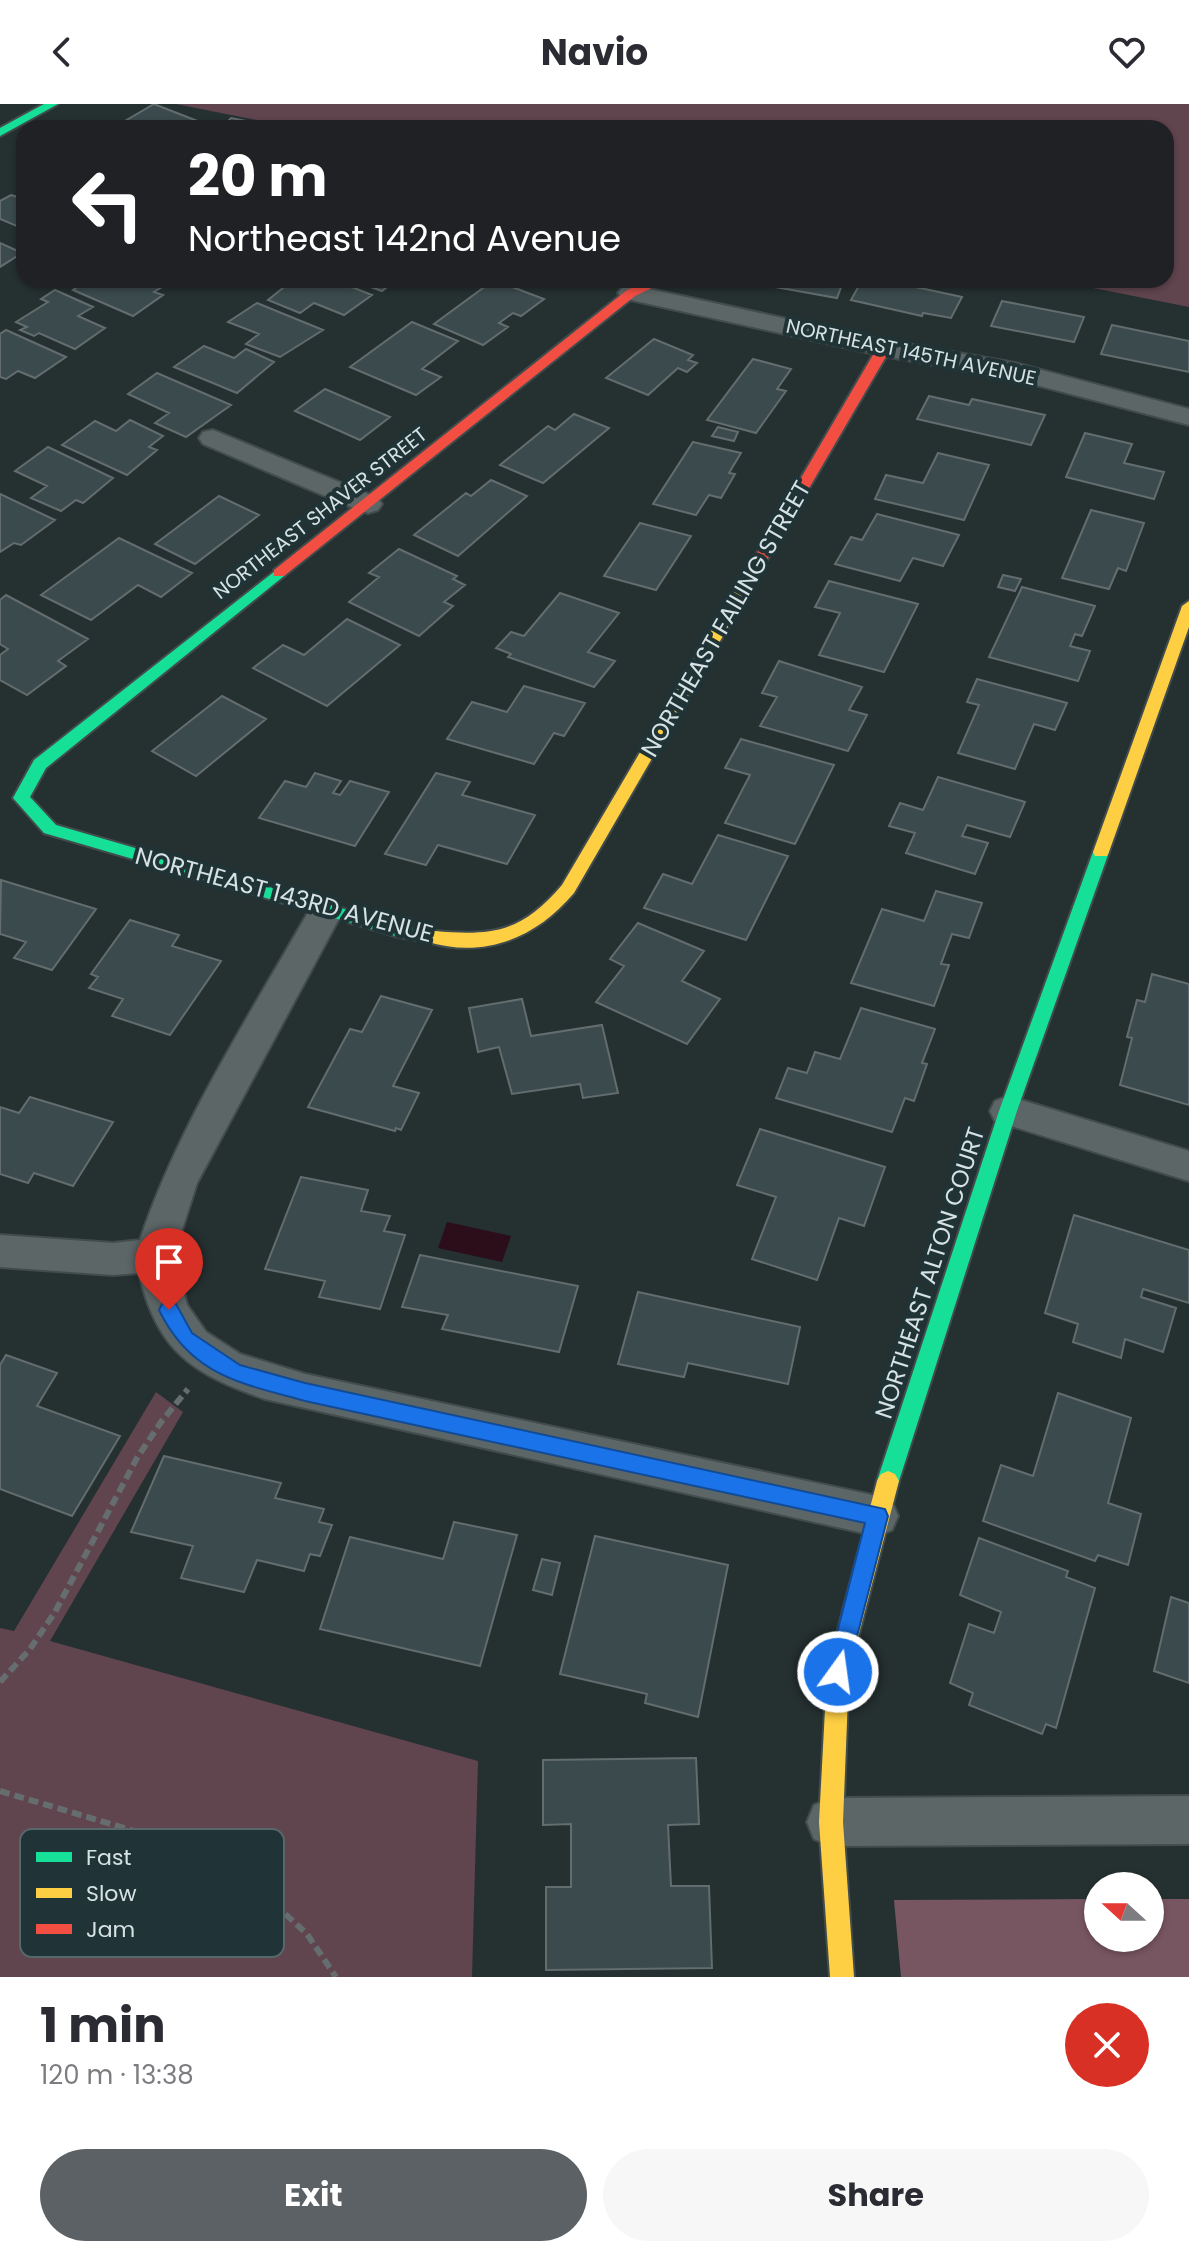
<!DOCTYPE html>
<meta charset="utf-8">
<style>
body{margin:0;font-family:Poppins,sans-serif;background:#f7f7f7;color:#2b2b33;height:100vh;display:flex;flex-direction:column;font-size:30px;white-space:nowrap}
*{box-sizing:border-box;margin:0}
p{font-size:26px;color:#7c7c81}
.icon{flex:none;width:44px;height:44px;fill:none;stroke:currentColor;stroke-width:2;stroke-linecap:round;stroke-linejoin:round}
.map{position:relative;height:1873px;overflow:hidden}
.drawer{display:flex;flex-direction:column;background:#fff;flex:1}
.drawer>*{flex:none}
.hud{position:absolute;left:16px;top:16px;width:1158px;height:168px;border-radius:24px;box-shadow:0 2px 6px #0004;background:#202124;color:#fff;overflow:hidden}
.needle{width:52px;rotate:291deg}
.fabs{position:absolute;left:1084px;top:1768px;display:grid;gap:16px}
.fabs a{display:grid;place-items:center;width:80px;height:80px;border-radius:50%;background:#fff;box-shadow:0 2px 6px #0004;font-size:40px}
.pin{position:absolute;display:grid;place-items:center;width:68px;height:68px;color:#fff;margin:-82px -34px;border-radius:50% 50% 50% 0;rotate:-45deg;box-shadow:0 0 8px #0007}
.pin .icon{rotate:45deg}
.me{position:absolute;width:88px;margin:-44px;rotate:14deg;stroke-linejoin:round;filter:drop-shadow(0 0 6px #0008)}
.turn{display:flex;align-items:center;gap:28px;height:168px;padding:0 40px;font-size:36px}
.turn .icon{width:104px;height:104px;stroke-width:2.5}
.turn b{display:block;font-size:56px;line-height:68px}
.round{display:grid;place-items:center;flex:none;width:84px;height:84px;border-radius:42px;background:#f7f7f7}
.summary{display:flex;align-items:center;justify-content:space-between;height:136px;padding:0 40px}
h1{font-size:48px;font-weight:700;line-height:60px}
.action{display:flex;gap:16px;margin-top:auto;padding:16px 40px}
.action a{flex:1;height:92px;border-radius:48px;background:#5c6166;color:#fff;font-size:32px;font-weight:700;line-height:92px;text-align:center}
.action a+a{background:#f7f7f7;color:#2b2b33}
header{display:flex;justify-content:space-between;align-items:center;height:104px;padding:0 40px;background:#fff;font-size:36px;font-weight:700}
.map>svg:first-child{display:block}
.green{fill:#60444e}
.forest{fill:#785661}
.water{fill:#2b0e19}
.building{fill:#3b4a4c;stroke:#636c6e;stroke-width:2}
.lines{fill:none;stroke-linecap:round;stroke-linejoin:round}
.street-casing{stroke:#424c4d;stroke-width:4}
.fast-casing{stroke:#424c4d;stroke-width:4}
.slow-casing{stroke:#424c4d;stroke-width:4}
.jam-casing{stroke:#424c4d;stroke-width:4}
.path{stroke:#666d6e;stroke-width:6;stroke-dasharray:10 5;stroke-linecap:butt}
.street{fill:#5d6667;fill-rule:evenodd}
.fast{fill:#16e098;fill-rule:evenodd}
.slow{fill:#ffcf43;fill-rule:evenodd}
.jam{fill:#f24e42;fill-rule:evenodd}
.route{fill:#1a73e8;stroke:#114b97;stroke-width:2}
.labels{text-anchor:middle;stroke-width:8;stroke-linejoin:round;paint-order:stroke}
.far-street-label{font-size:20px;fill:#d6e2e4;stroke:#203336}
.street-label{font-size:24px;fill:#d6e2e4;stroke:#203336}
.key{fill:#203336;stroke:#57686a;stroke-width:2}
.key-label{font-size:22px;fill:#d6e2e4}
</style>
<header><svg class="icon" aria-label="back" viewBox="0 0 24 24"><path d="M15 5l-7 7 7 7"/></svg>Navio<svg class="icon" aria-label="heart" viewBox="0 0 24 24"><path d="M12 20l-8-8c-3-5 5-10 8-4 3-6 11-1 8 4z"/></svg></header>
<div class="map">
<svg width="1189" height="1873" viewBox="0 0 1189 1873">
<rect width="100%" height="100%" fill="#253031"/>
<!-- green -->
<path class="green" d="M176 0H1189V203L1053 176H1166V24H296Z
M156 1288 183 1308 50 1537 478 1657 472 1873H0V1524L14 1527Z"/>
<!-- forest -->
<path class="forest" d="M1098 1795V1834H1150V1795H1189V1873H901L894 1796Z"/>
<!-- water -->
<path class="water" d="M447 1118 511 1132 502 1158 438 1144Z"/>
<!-- building -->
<path class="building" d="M154 0 200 18 190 24H113Z
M231 14 266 21 263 24H201L206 19 223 22Z
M11 91 24 95V125L0 115V97Z
M0 139 22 149 0 163Z
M88 176H162L168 179 154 188 163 191 133 212 73 186Z
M293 176H334L372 191 344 211 314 199 300 209 268 196Z
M351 176H405L398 181 393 178 382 187Z
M494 176 544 195 521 212 513 209 499 219 508 223 483 241 434 220Z
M767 176H836L843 178 837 194 764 181Z
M862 176H883L962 193 951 214 923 209 922 212 851 196Z
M55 186 93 203 78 212 105 224 75 245 39 229 34 232 20 226 27 223 16 218 48 198 41 195Z
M1002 197 1084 213 1074 238 991 222Z
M257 199 323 226 280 253 246 240 259 230 228 218Z
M412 218 458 237 422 265 441 273 416 291 350 263Z
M1112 221 1189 237V268L1101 250Z
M6 226 66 253 35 274 18 267 6 275 0 273V230Z
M654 235 693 251 688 256 697 259 687 268 678 264 648 291 606 274Z
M204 242 234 254 246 245 274 258 237 289 174 263Z
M753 255 791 265 777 285 786 287 756 329 707 316Z
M157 269 231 301 186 333 155 319 169 309 128 290Z
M325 285 390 313 360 336 295 307Z
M929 292 969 301 972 295 1045 311 1031 341 917 315Z
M574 310 609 324 543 379 500 361 548 322 555 326Z
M130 316 163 332 149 343 157 346 127 371 62 341 95 317 116 327Z
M718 323 738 328 734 337 712 332Z
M1085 329 1132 340 1124 359 1164 368 1154 395 1066 373Z
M693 338 741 349 729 369 735 370 721 394 709 391 696 411 653 400Z
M48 343 113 374 83 399 76 396 61 407 31 394 47 382 15 367Z
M938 349 989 361 964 416 875 395 886 371 923 379Z
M491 376 527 392 458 452 414 431 466 389 471 392Z
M0 390 55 416 21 441 14 439 0 448Z
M219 392 259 411 195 460 155 440Z
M1091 406 1144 419 1126 467 1118 464 1109 485 1062 474Z
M877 410 959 431 943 462 913 454 900 477 835 460 851 433 862 436Z
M640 419 691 432 656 486 604 472Z
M119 434 192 469 161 493 138 481 91 516 41 491Z
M399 445 457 472 453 475 465 481 444 498 453 502 419 532 349 498 379 473 369 469Z
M1003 471 1021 475 1015 487 998 483Z
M829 477 918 500 884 568 819 551 840 509 815 503Z
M1022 483 1095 502 1082 532 1075 530 1070 542 1090 547 1078 577 989 553Z
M560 489 619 509 588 548 615 557 594 583 508 553 511 550 496 544 511 528 524 532Z
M6 491 88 535 58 557 66 562 27 591 0 576V551L8 545 0 540V496Z
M347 515 400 541 327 602 253 564 283 541 304 551Z
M779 557 862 583 849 606 867 611 848 647 760 622 777 593 762 589Z
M977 575 1067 599 1055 626 1034 620 1015 665 958 649 979 601 967 598Z
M524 582 585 599 564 632 554 629 534 660 447 635 472 598 507 608Z
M222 592 266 615 196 672 152 647Z
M741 635 834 661 795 740 725 719 750 671 725 664Z
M315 669 341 677 333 689 340 691 350 677 389 688 355 742 259 714 285 677 306 683Z
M436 669 470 678 462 691 535 711 507 760 438 741 426 761 385 750Z
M938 673 1025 698 1010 733 967 721 962 732 988 739 975 770 906 749 915 729 889 722 900 699 923 706Z
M718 731 788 752 746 836 644 804 663 770 692 780Z
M1 776 96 805 52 866 14 854 26 838 0 830Z
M936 787 982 799 969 834 952 830 941 860 949 861 934 902 851 879 882 805 924 817Z
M130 816 179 831 172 842 221 857 170 931 112 912 123 895 89 884 98 873 91 870Z
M638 819 704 847 682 877 720 895 687 940 596 898 624 862 610 855Z
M1152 870 1189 880V1001L1120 981 1132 934 1127 933 1137 896 1145 898Z
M381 892 432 906 393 982 419 989 401 1026 396 1024 395 1027 308 1003 350 925 362 928Z
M522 895 531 932 602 921 618 989 583 994 580 980 512 990 499 943 478 948 469 904Z
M861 904 935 925 922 959 927 960 914 997 905 994 892 1028 776 994 788 964 807 969 815 948 840 955Z
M30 993 113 1018 73 1082 34 1069 28 1079 0 1070V1003L19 1009Z
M760 1025 885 1063 864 1122 839 1114 817 1176 752 1155 776 1093 737 1081Z
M301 1073 368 1086 361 1107 390 1112 384 1127 405 1131 380 1205 319 1193 325 1177 265 1165Z
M1074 1111 1189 1146V1199L1143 1185 1141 1193 1176 1204 1163 1248 1125 1235 1121 1254 1073 1238 1078 1220 1045 1209Z
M420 1151 578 1182 559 1248 442 1225 448 1211 402 1203Z
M638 1188 800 1223 788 1280 688 1259 684 1273 618 1260Z
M6 1251 57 1269 37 1302 120 1332 72 1412 0 1385V1261Z
M1058 1289 1131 1314 1108 1399 1141 1410 1128 1461 1098 1451 1095 1457 983 1417 1001 1361 1033 1372Z
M164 1352 281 1379 275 1394 324 1405 319 1418 332 1421 320 1452 310 1450 304 1467 257 1456 244 1488 181 1474 193 1442 131 1428Z
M454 1418 517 1431 480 1562 320 1525 350 1433 443 1455Z
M595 1432 728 1461 698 1613 645 1599 647 1590 560 1570Z
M979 1434 1068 1467 1066 1473 1095 1484 1056 1624 1046 1620 1042 1630 969 1601 973 1589 950 1579 969 1520 994 1529 1001 1508 960 1491Z
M542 1455 560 1459 552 1491 533 1486Z
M1171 1493 1189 1499V1579L1154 1567Z
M696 1654 699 1720 668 1721 671 1782H709L712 1864 546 1866V1783H571V1720L543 1721V1656Z"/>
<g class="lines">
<!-- street casing -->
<g class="street-casing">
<path id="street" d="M631 181 884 236 1015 259 1189 305V321L1013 275 884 252 622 194 618 189 622 184Z
M213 326 378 394 382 400 378 406 368 409 358 406 203 340 199 334 203 328Z
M326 794 338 798 343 807 197 1079 174 1151 187 1201 206 1228 240 1250 305 1270 877 1392 892 1398 898 1412 892 1426 877 1432 265 1295C192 1270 157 1247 139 1169L113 1171 0 1163V1131L113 1139 140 1136C180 1017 252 908 314 798Z
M1008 992 1189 1047V1077L995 1017 990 1007 995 997Z
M1189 1692V1740L831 1742 814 1735 807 1718 814 1701 831 1694Z"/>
</g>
<!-- fast casing -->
<g class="fast-casing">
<path id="fast" d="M44 0H58L0 32V24Z
M279 464 286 469 284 472 46 664 30 693 56 721 399 821 440 828 443 833 440 838 434 839 399 833 44 729 13 694 34 656Z
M1101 742 1109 748 1017 1007 899 1377 895 1384 888 1387 881 1384 877 1377 999 1007 1093 748Z"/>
</g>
<!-- slow casing -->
<g class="slow-casing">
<path id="slow" d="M760 451 767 456 574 789C537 833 486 855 428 838L425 833 428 828 434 827C494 832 522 828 562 781L753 456Z
M1189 497V523L1109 748 1107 752H1095L1093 748 1182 502Z
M888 1367 895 1370 899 1377 849 1568 843 1718 854 1873H830L819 1718 827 1568 877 1377 881 1370Z"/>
</g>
<!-- jam casing -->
<g class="jam-casing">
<path id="jam" d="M651 176H668L635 192 284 472H274V466L627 186Z
M884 240 891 244 767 456 765 459H755L753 456 877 244Z"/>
</g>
<!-- path -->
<path class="path" d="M0 1578 30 1545 55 1508 137 1354 161 1318 188 1285
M0 1687 178 1740 224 1761 269 1795 307 1830 336 1873"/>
<!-- street -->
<use href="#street" class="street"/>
<!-- fast -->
<use href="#fast" class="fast"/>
<!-- slow -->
<use href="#slow" class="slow"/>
<!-- jam -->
<use href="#jam" class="jam"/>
</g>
<!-- route -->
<path class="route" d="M169 1197 176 1200 192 1229 240 1261 305 1279 885 1405 888 1412 846 1575 838 1579 830 1575 827 1568 865 1419 305 1297C241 1279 191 1272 159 1206L162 1200Z"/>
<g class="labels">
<!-- far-street labels -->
<g class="far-street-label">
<text transform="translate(911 248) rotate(12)" y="7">NORTHEAST 145TH AVENUE</text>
<text transform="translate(320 409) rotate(-38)" y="7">NORTHEAST SHAVER STREET</text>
</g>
<!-- street labels -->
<g class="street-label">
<text transform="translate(726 515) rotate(-60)" y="8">NORTHEAST FAILING STREET</text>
<text transform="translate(284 791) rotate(15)" y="8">NORTHEAST 143RD AVENUE</text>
<text transform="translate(930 1169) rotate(-72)" y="8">NORTHEAST ALTON COURT</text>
</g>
</g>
<!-- legend -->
<rect x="20" y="1725" width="264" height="128" rx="12" class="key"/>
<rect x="36" y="1748" width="36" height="10" fill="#16e098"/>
<rect x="36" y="1784" width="36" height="10" fill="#ffcf43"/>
<rect x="36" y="1820" width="36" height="10" fill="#f24e42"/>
<g class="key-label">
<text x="86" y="1761">Fast</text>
<text x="86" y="1797">Slow</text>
<text x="86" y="1833">Jam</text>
</g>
</svg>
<div class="fabs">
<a><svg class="needle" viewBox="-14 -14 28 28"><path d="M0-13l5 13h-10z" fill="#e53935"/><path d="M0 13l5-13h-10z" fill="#7c7c81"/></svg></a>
</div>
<div class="pin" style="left:169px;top:1206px;background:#d93025"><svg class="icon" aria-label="arrive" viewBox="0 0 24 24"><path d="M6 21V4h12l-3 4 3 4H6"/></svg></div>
<svg class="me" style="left:838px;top:1568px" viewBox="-20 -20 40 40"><circle r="17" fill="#1a73e8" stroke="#fff" stroke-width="3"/><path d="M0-11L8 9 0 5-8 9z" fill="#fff"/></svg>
<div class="hud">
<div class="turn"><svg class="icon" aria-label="left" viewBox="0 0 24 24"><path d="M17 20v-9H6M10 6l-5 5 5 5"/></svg><div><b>20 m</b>Northeast 142nd Avenue</div></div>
</div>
</div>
<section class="drawer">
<div class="summary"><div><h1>1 min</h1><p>120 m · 13:38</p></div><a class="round" style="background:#d93025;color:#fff"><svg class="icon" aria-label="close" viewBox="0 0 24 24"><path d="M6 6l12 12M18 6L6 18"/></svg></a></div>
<div class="action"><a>Exit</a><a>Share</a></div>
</section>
